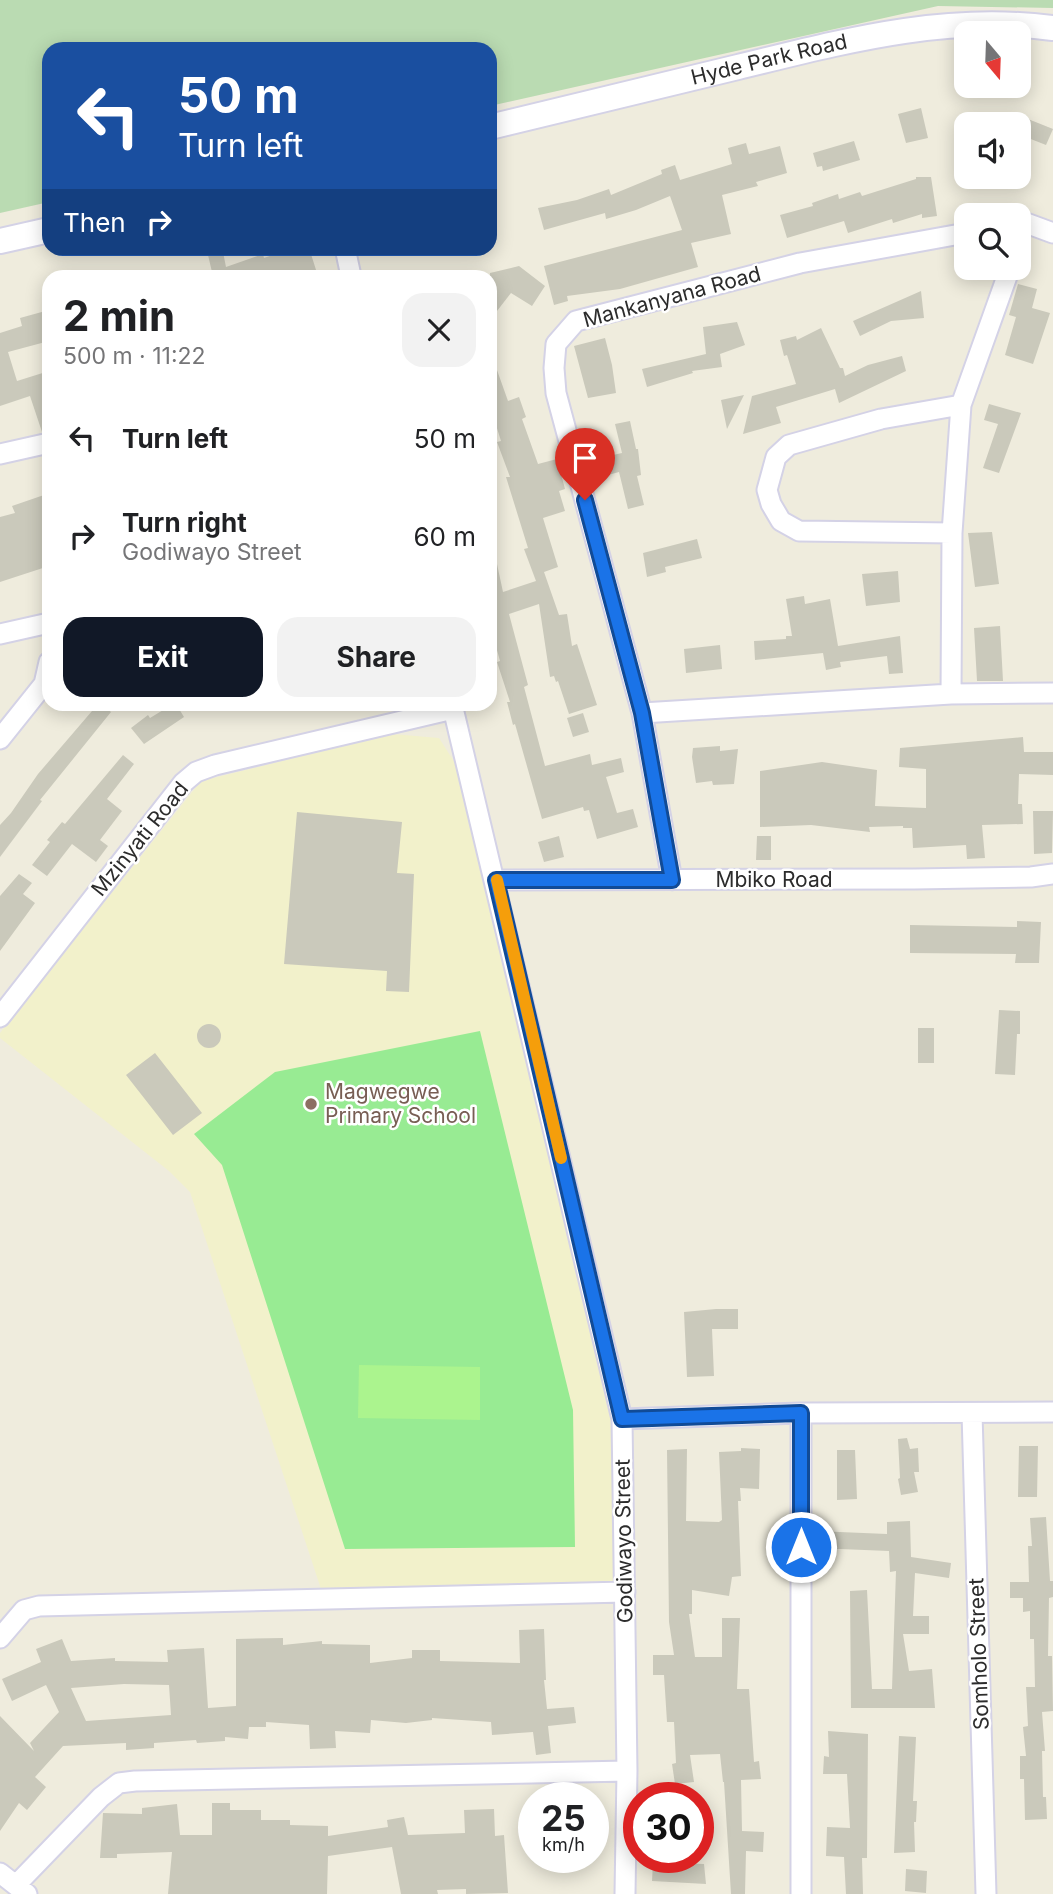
<!DOCTYPE html>
<meta charset="utf-8">
<style>
body{margin:0;font-family:Inter,sans-serif;background:#f2f2f2;color:#202124;height:100vh;display:flex;flex-direction:column;font-size:26px;white-space:nowrap}
*{box-sizing:border-box;margin:0}
p{font-size:23px;color:#757577}
.icon{flex:none;width:38px;height:38px;fill:none;stroke:currentColor;stroke-width:2;stroke-linecap:round;stroke-linejoin:round}
.map{position:relative;flex:1;overflow:hidden}
.drawer{position:absolute;left:42px;top:270px;width:455px;height:441px;display:flex;flex-direction:column;background:#fff;border-radius:21px;box-shadow:0 4px 18px #0003}
.drawer>*{flex:none}
.top-card{position:absolute;left:42px;top:42px;width:455px;height:214px;border-radius:21px;box-shadow:0 4px 18px #0003;background:#1a4fa0;color:#fff;overflow:hidden}
.needle{width:46px;rotate:161deg}
.buttons{position:absolute;left:954px;top:21px;display:grid;gap:14px}
.buttons a{display:grid;place-items:center;width:77px;height:77px;border-radius:14px;background:#fff;box-shadow:0 4px 18px #0003;font-size:35px}
.speed{position:absolute;left:518px;top:1782px;display:flex;gap:14px;font-size:35px;font-weight:700;text-align:center}
.speed>*{display:grid;place-content:center;width:91px;height:91px;border-radius:50%;background:#fff;box-shadow:0 4px 18px #0003;line-height:1}
.speed small{font-size:18px;font-weight:400}
.speed .limit{border:10px solid #d22;background:#fff;color:#111}
.pin{position:absolute;display:grid;place-items:center;width:60px;height:60px;color:#fff;margin:-72px -30px;border-radius:50% 50% 50% 0;rotate:-45deg;box-shadow:0 0 7px #0007}
.pin .icon{rotate:45deg}
.me{position:absolute;width:77px;margin:-38px;rotate:0deg;stroke-linejoin:round;filter:drop-shadow(0 0 5px #0008)}
.turn{display:flex;align-items:center;gap:24px;height:147px;padding:0 21px;font-size:32px}
.turn .icon{width:91px;height:91px;stroke-width:2.5}
.turn b{display:block;font-size:49px;line-height:60px}
.then{display:flex;align-items:center;height:66px;padding:0 21px;background:#0003;gap:14px;font-size:26px}
.round{display:grid;place-items:center;flex:none;width:74px;height:74px;border-radius:21px;background:#f2f2f2}
.headline{display:flex;align-items:center;justify-content:space-between;height:119px;padding:0 21px}
h1{font-size:42px;font-weight:700;line-height:52px}
.primary-button{display:flex;gap:14px;margin-top:auto;padding:14px 21px}
.primary-button a{flex:1;height:80px;border-radius:21px;background:#111827;color:#fff;font-size:28px;font-weight:700;line-height:80px;text-align:center}
.primary-button a+a{background:#f2f2f2;color:#202124}
ul{padding:0;list-style:none}
li{display:flex;align-items:center;gap:21px;height:98px;padding:0 21px}
li div{flex:1}
li b{display:block;font-size:26px}
li em{font-style:normal}
.map>svg:first-child{display:block}
.education{fill:#f2f1cb}
.green{fill:#98eb93}
.cemetery{fill:#badbb2}
.pitch{fill:#abf48e}
.building{fill:#cac9bb;fill-rule:evenodd}
.lines{fill:none;stroke-linecap:round;stroke-linejoin:round}
.minor-casing{stroke:#d4d2e6;stroke-width:23}
.tertiary-casing{stroke:#d4d2e6;stroke-width:28}
.minor{stroke:#fff;stroke-width:19}
.tertiary{stroke:#fff;stroke-width:24}
.route-casing{stroke:#114b97;stroke-width:18}
.route{stroke:#1a73e8;stroke-width:12}
.slow{stroke:#f59e0b;stroke-width:12}
.education-dot{fill:#8d6e63;stroke:#fff;stroke-width:2.5}
.labels{text-anchor:middle;stroke-width:5;stroke-linejoin:round;paint-order:stroke}
.street-label{font-size:21px;fill:#2c2c2c;stroke:#fff}
.education-label{font-size:21px;fill:#785e54;stroke:#fff;text-anchor:start}
</style>
<div class="map">
<svg width="1053" height="1894" viewBox="0 0 1053 1894">
<rect width="100%" height="100%" fill="#efecdd"/>
<!-- education -->
<path class="education" d="M392 734 439 738 455 763 612 1422 615 1584 321 1589 190 1192 169 1171 0 1038V1033L201 781Z"/>
<!-- green -->
<path class="green" d="M480 1031 573 1410 575 1547 345 1549 222 1165 194 1134 275 1072Z"/>
<!-- cemetery -->
<path class="cemetery" d="M0 0H1053V8L938 6 490 106V49H49V202L0 213Z"/>
<!-- pitch -->
<path class="pitch" d="M359 1365 480 1367V1420L358 1418Z"/>
<!-- building -->
<path class="building" d="M921 108 928 138 906 143 898 114Z
M1018 115 1053 129 1046 145 1018 134Z
M854 141 860 160 823 171 822 166 817 167 813 153Z
M746 143 749 154 780 146 787 173 756 182 758 186 722 195 731 234 691 243 698 267 620 289 567 296 568 301 554 305 544 266 682 230 670 196 636 210 606 219 605 213 544 230 538 208 577 200 609 189 611 195 662 174 661 170 675 165 680 180 732 164 728 148Z
M916 177H931L937 216 922 218V214L893 223 892 219 848 233 844 221 787 238 780 215 813 206 812 203 838 194 839 199 860 192 862 196 916 179Z
M292 248H309L318 276H206L205 274 212 272 208 255 223 252 226 267 263 254 264 258Z
M519 266 545 286 532 306 511 293 490 320V273Z
M1018 284 1037 289 1032 308 1050 313 1033 364 1005 355 1016 317 1009 315Z
M921 291 924 318 891 321 860 336 853 321Z
M49 310V341L8 352 17 381 49 371V431L42 432 30 396 0 406V333L22 326 20 318Z
M737 322 745 345 720 354 722 367 692 371 693 373 647 387 642 369 706 354 703 327Z
M821 328 840 368H843L845 376 868 365 902 356 906 371 839 403 835 389 776 407 781 423 743 434 752 396 796 384 787 355 784 356 780 340 796 336 797 340Z
M605 338 612 365 616 393 588 398 574 346Z
M490 356H492L508 401 519 397 526 417 522 419 538 464 557 459 565 489 559 491 565 511 543 518 558 567 544 572 559 615 567 614 572 646 577 644 597 705 569 714 558 681 556 682 554 676 550 677 539 604 509 614 528 685 524 687 545 766 590 754 592 765 621 758 624 772 606 777 617 813 633 809 638 827 597 839 589 810 584 811 583 807 542 819 515 724 513 725 507 702H510L497 662 500 661 490 625V564H497L503 592 536 581 524 549 528 548 506 477H510L497 442 501 441 490 406Z
M744 395 727 429 721 400Z
M989 404 1021 413 999 473 983 468 998 424 984 420Z
M630 421 636 449H638L641 475 637 476 644 505 628 509 619 472 608 475 604 457 622 453 615 424Z
M44 495 49 511V566L0 582V517L15 513 12 506Z
M992 532 999 584 975 587 968 533Z
M697 539 702 558 665 567 666 572 647 577 643 553Z
M898 571 900 602 866 606 862 574Z
M804 596 805 604 830 599 838 646 900 636 903 673 889 674 887 656 840 662 841 667 826 670 823 653 755 660 754 641 786 639V636H792L786 599Z
M1000 626 1003 681H977L974 628Z
M720 645 722 669 686 673 684 649Z
M98 704H101L111 712 40 800 42 801 0 857V825L11 813 38 774Z
M173 704H176L184 717 144 744 131 728 148 715 150 718Z
M583 713 589 732 573 737 567 718Z
M1023 737 1024 752H1053V775L1019 774 1018 804H1022L1023 824 982 825 985 858 967 859 966 845 913 848 912 828H903V826L869 827 870 832 811 825 760 827V771L822 762 877 770 875 806 926 808V769L899 767 900 748Z
M720 746V751L738 749 734 784 713 785 712 781 696 783 692 757 693 748Z
M123 755 134 764 107 799 122 811 100 840 108 846 96 862 72 844 47 876 32 865 50 842 47 840 62 822 65 824Z
M1033 811H1053L1052 853 1034 854Z
M297 812 402 822 397 873 414 874 409 992 386 991 387 971 284 964Z
M559 836 564 857 544 862 538 842Z
M757 836H771V860H756Z
M19 874 32 883 23 894 35 903 0 951V896Z
M1017 921 1041 922 1039 963H1015L1016 954 910 953V925L1017 927Z
M999 1010 1020 1011V1034H1017L1015 1075 995 1074Z
M197 1036a12 12 0 1 1 24 0a12 12 0 1 1-24 0Z
M918 1028H934V1063H918Z
M155 1053 202 1113 173 1135 126 1075Z
M716 1309H738V1329H712L714 1376 687 1377 684 1312Z
M907 1438 910 1449 918 1448 919 1472H914L918 1492 901 1495 898 1479 900 1478 898 1439Z
M1019 1446H1038L1037 1497H1018Z
M741 1448 760 1449 759 1489 740 1488 741 1501H738L741 1576 732 1577 729 1596 692 1590V1614H689L695 1657H722V1618H740L737 1689H749L754 1762 759 1761 761 1779 741 1780 742 1831 764 1832 763 1852 746 1851 745 1894H731L724 1782H723L720 1754 690 1755 694 1782 675 1784 672 1764 676 1763 674 1722H667L664 1675H653V1655H674L669 1622 667 1450 687 1449 686 1521 719 1522 722 1520 719 1452 741 1451Z
M837 1450H855L857 1499 837 1500Z
M1046 1517 1050 1581H1053V1597L1049 1598 1048 1656H1052L1053 1711 1042 1712 1045 1751H1042L1043 1797H1046L1047 1819 1025 1820 1024 1779H1020V1756H1026L1023 1727 1028 1726 1026 1687H1035L1034 1639H1030V1611L1023 1612V1598H1010V1582H1029L1028 1546H1032L1030 1518Z
M910 1521 911 1557 951 1563 949 1578 915 1573 913 1616H929V1634H903L909 1671 932 1669 935 1708H851L850 1591 867 1590 872 1689H892L896 1571 890 1572 889 1551 815 1548 816 1531 887 1534V1522Z
M544 1629 546 1680H544L547 1709 574 1707 576 1723 548 1726 551 1753 536 1755 533 1732 492 1735 491 1722 432 1718V1720L406 1723 371 1720 370 1733 335 1731 336 1748 310 1749 309 1725 266 1722V1727H249L248 1739 225 1737V1741L197 1743 196 1740 154 1743V1748L126 1750V1743L63 1746 35 1777 46 1787 27 1810 19 1803 0 1831V1716L34 1751 30 1743 59 1712 46 1685 12 1701 2 1679 41 1662 36 1649 62 1639 71 1661 115 1658V1661L168 1662 167 1650 204 1648 208 1708 236 1706V1639L283 1638V1645L322 1641V1644L370 1645V1663L412 1658V1650H440V1661L520 1663 519 1630ZM124 1684 169 1685 171 1715 86 1721 71 1688Z
M828 1731 868 1734 867 1858H862L863 1894H846L844 1857 826 1856 827 1827 850 1828 847 1774H823L824 1756 829 1757Z
M899 1736 916 1737 913 1801H917L916 1822H914L915 1852 894 1853Z
M212 1803H230V1810H261V1820H290V1825L328 1826V1836L388 1827 387 1820 404 1817 408 1835 465 1833 464 1810 494 1809 495 1836 504 1835 508 1893 466 1894V1889L437 1890 438 1894H401L392 1847 328 1856 327 1894H168L172 1852 117 1854V1858H100L103 1813 142 1814V1808L177 1804 180 1835H212Z
M653 1862 704 1864 706 1884 652 1881Z
M906 1869 927 1871 926 1893 905 1891Z"/>
<g class="lines">
<!-- minor casing -->
<g class="minor-casing">
<path id="minor" d="M1018 224 1026 223 1053 233
M345 248 351 276
M0 454 49 443
M952 533 799 531 781 521 771 504 767 490 776 457 789 445 881 419 961 405
M0 634 49 623
M951 694 952 533 961 405 1010 268
M452 704 622 1419 627 1771 625 1894
M642 713 951 694 1053 693
M0 739 44 684 49 662
M496 880 915 879 1031 877 1053 874
M672 880 642 713 556 393 554 368 556 344 576 321 800 263 966 233
M0 1017 183 783 196 772 215 765 453 709
M801 1413V1894
M972 1413 986 1894
M622 1419 801 1413 1053 1412
M0 1638 24 1610 39 1606 625 1592
M0 1873 27 1894
M16 1885 101 1797 119 1783 135 1781 627 1771"/>
</g>
<!-- tertiary casing -->
<g class="tertiary-casing">
<g id="tertiary">
<path id="s1" d="M490 127C573 107 656 87 738 67 845 41 942 14 1053 28"/>
<path d="M0 241 49 230"/>
</g>
</g>
<!-- minor -->
<use href="#minor" class="minor"/>
<!-- tertiary -->
<use href="#tertiary" class="tertiary"/>
</g>
<g class="lines">
<!-- route casing -->
<g class="route-casing">
<path id="route" d="M585 500 642 713 672 880H496L622 1419 801 1413V1547"/>
</g>
<!-- route -->
<use href="#route" class="route"/>
<!-- slow -->
<path class="slow" d="M497 880 561 1158"/>
</g>
<!-- markers -->
<circle class="education-dot" cx="311" cy="1104" r="7"/>
<g class="labels">
<!-- street labels -->
<g class="street-label">
<text dy="7" stroke="none"><textPath href="#s1" startOffset="287">Hyde Park Road</textPath></text>
<text transform="translate(672 297) rotate(-15)" y="7">Mankanyana Road</text>
<text transform="translate(140 839) rotate(-51)" y="7">Mzinyati Road</text>
<text x="774" y="887">Mbiko Road</text>
<text transform="translate(624 1541) rotate(-91)" y="7">Godiwayo Street</text>
<text transform="translate(979 1654) rotate(-92)" y="7">Somholo Street</text>
</g>
<!-- education labels -->
<g class="education-label">
<text x="325" y="1099">Magwegwe<tspan x="325" dy="24">Primary School</tspan></text>
</g>
</g>
</svg>
<div class="buttons">
<a><svg class="needle" viewBox="-14 -14 28 28"><path d="M0-13l5 13h-10z" fill="#e53935"/><path d="M0 13l5-13h-10z" fill="#757577"/></svg></a>
<a><svg class="icon" aria-label="sound" viewBox="0 0 24 24"><path d="M4 9h4l5-4v14l-5-4H4zM17 9q2 3 0 6"/></svg></a>
<a><svg class="icon" aria-label="search" viewBox="0 0 24 24"><circle cx="10" cy="10" r="6"/><path d="M15 15l6 6"/></svg></a>
</div>
<div class="speed"><div>25<small>km/h</small></div><div class="limit">30</div></div>
<div class="pin" style="left:585px;top:500px;background:#d93025"><svg class="icon" aria-label="arrive" viewBox="0 0 24 24"><path d="M6 21V4h12l-3 4 3 4H6"/></svg></div>
<svg class="me" style="left:801px;top:1547px" viewBox="-20 -20 40 40"><circle r="17" fill="#1a73e8" stroke="#fff" stroke-width="3"/><path d="M0-11L8 9 0 5-8 9z" fill="#fff"/></svg>
<div class="top-card">
<div class="turn"><svg class="icon" aria-label="left" viewBox="0 0 24 24"><path d="M17 20v-9H6M10 6l-5 5 5 5"/></svg><div><b>50 m</b>Turn left</div></div>
<div class="then">Then<svg class="icon" aria-label="right" viewBox="0 0 24 24"><path d="M7 20v-9h11M14 6l5 5-5 5"/></svg></div>
</div>
<section class="drawer">
<div class="headline"><div><h1>2 min</h1><p>500 m · 11:22</p></div><a class="round"><svg class="icon" aria-label="close" viewBox="0 0 24 24"><path d="M6 6l12 12M18 6L6 18"/></svg></a></div>
<ul>
<li><svg class="icon" aria-label="left" viewBox="0 0 24 24"><path d="M17 20v-9H6M10 6l-5 5 5 5"/></svg><div><b>Turn left</b></div><em>50 m</em></li>
<li><svg class="icon" aria-label="right" viewBox="0 0 24 24"><path d="M7 20v-9h11M14 6l5 5-5 5"/></svg><div><b>Turn right</b><p>Godiwayo Street</p></div><em>60 m</em></li>
</ul>
<div class="primary-button"><a>Exit</a><a>Share</a></div>
</section>
</div>
